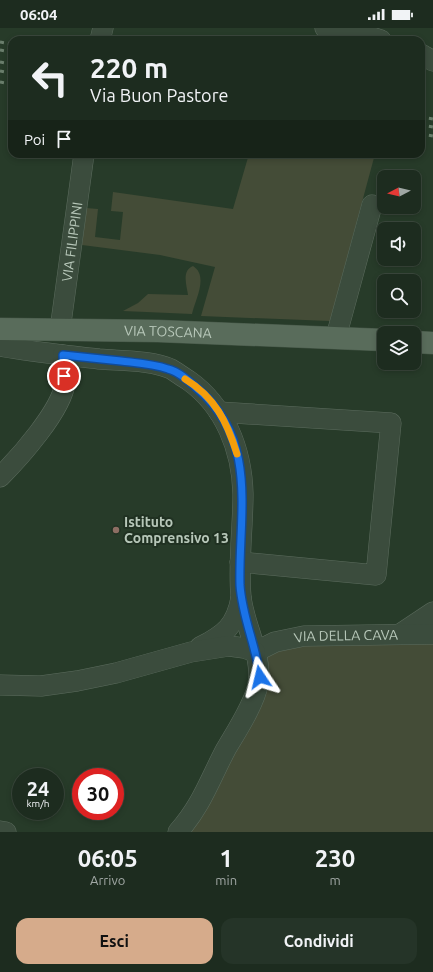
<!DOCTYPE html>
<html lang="it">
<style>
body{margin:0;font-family:Ubuntu,sans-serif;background:#253428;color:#f1f3f6;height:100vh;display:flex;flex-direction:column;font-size:15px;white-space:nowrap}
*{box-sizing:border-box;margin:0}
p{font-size:13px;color:#a0a7a4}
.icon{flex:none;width:22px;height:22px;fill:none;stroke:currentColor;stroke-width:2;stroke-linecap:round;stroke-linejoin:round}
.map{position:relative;height:804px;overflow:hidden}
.drawer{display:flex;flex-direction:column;background:#1d2c1f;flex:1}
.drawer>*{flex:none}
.top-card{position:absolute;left:8px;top:8px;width:417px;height:122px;border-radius:12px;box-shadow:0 2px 6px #0003,0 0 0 1px #3b483d;background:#1d2c1f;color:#f1f3f6;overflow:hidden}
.needle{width:26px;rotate:263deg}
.fabs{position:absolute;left:377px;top:142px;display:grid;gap:8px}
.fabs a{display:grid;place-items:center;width:44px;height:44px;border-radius:8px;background:#1d2c1f;box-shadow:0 2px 6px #0003,0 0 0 1px #3b483d;font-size:20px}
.speed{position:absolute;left:12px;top:740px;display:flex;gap:8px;font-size:20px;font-weight:700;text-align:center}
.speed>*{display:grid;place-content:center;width:52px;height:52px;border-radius:50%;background:#1d2c1f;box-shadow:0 2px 6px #0003,0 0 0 1px #3b483d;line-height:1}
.speed small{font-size:10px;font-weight:400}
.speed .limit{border:6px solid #d22;background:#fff;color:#111}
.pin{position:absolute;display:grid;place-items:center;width:34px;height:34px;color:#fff;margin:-17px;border:2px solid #fff;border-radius:50%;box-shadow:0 1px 4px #0007}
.me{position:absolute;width:44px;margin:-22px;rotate:350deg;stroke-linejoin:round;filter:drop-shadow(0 0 3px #0008)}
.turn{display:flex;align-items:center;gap:14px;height:84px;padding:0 16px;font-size:18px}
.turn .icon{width:52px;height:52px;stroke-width:2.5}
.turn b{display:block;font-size:28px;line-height:34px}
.then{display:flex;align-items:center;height:38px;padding:0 16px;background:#0003;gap:8px;font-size:15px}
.eta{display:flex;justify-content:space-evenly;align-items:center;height:68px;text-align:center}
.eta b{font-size:24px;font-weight:700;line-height:28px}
.primary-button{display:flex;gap:8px;margin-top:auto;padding:8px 16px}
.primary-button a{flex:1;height:46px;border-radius:12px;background:#d6ab8b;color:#111;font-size:16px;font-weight:700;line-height:46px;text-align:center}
.primary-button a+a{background:#253428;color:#f1f3f6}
.status{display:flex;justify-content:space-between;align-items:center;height:28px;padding:0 20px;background:#1d2c1f;direction:ltr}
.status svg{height:11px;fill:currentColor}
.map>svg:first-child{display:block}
.green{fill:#444c37}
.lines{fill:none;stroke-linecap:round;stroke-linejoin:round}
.minor-casing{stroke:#5c6c5e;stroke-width:21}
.major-casing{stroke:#445546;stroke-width:23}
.minor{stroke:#3b4c3d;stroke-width:20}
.major{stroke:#596c5b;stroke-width:22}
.rail{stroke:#6a7e6c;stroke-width:3;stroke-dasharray:4 4;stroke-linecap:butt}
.route-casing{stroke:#114b97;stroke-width:10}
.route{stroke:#1a73e8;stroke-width:7}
.slow{stroke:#f59e0b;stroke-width:7}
.education-dot{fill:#8d6e63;stroke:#203122;stroke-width:1.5}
.labels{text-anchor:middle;stroke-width:4;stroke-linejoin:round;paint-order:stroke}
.street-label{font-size:14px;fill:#b7c7b9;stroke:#203122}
.poi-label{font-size:14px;font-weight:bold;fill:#b7c7b9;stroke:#203122;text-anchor:start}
</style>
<div class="status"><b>06:04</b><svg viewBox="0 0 49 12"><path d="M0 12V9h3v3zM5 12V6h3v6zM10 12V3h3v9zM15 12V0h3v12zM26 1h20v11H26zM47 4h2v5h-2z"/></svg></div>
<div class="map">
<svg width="433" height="804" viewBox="0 0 433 804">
<rect width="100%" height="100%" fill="#273b29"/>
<!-- green -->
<path class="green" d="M249 126H375L330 293 201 288 215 239 160 227 82 217 86 180 98 181 95 209 120 212 123 184 111 183 113 164 233 181Z
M193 238C209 248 195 272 192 286L123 283 138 275 148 266 188 267C187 258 181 243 193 238Z
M269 611 433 612V804H177L241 706Z"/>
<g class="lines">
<!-- minor casing -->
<g class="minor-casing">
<g id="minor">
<path d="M325 0 365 7 381 12"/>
<path d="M100 12 103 0"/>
<path d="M421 26 433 33"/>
<path id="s1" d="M60 302 84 126"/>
<path d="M336 309 372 177"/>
<path d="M0 318C33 324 66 327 99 331 121 333 151 332 171 341 176 344 183 349 188 352 225 378 242 422 243 466 243 500 238 535 241 569 244 597 263 628 258 656 255 675 236 704 226 721 210 751 202 777 178 804"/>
<path d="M219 384 391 395 376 547 240 534"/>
<path d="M0 449C19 430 62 382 65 355 66 346 64 336 63 327"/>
<path d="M400 606 433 584"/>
<path d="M200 619C224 607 236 598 241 570"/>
<path id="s2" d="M255 624 275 614 304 608 433 606"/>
<path d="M0 657 41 658 77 653 116 645 191 624 229 618 244 620 255 624"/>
<path d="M0 803 6 804"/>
</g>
</g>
<!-- major casing -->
<g class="major-casing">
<g id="major">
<path id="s3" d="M0 301 158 303 384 312"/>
<path d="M414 314 433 315"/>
</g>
</g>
<!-- minor -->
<use href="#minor" class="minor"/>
<!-- major -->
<use href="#major" class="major"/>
<!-- rail -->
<path class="rail" d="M0 14 12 16
M0 22 12 24
M0 34 12 36
M0 43 12 45
M0 54 12 56
M421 89 433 91
M421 97 433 99
M421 106 433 108"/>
</g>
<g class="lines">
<!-- route casing -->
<g class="route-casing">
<path id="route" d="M64 348 63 327C82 329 101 331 121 333 137 335 153 336 168 341 180 344 191 355 200 363 259 415 238 489 240 557 242 589 256 617 260 649"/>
</g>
<!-- route -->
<use href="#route" class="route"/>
<!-- slow -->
<path class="slow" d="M185 351C215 369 227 394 237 426"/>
</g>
<!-- markers -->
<circle class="education-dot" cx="116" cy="502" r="4"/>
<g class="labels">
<!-- street labels -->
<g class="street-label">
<text dy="5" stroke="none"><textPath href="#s1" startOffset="89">VIA FILIPPINI</textPath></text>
<text dy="5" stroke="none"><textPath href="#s3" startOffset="168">VIA TOSCANA</textPath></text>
<text dy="5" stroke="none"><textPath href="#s2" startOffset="94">VIA DELLA CAVA</textPath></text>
</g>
<!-- poi labels -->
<g class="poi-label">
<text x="124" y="499">Istituto<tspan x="124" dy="16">Comprensivo 13</tspan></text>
</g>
</g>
</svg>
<div class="fabs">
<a><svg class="needle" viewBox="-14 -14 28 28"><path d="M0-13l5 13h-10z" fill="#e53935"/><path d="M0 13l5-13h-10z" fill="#a0a7a4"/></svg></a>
<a><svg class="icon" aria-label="sound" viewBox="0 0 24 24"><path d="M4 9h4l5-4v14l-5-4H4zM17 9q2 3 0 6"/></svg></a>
<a><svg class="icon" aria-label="search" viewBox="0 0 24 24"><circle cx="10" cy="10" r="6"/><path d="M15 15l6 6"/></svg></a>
<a><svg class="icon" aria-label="layers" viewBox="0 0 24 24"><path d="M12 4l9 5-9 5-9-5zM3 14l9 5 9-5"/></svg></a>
</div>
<div class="speed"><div>24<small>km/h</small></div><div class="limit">30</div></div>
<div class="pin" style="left:64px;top:348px;background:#d93025"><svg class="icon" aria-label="arrive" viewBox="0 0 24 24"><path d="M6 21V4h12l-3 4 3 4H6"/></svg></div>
<svg class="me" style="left:260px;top:649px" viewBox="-20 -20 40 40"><path d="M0-17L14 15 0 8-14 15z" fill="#1a73e8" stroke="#fff" stroke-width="4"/></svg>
<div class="top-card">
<div class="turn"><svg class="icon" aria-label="left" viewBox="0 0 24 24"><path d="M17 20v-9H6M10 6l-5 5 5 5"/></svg><div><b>220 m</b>Via Buon Pastore</div></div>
<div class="then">Poi<svg class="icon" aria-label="arrive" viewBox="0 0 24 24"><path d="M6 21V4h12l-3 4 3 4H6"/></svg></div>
</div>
</div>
<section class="drawer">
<div class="eta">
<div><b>06:05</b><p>Arrivo</p></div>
<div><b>1</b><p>min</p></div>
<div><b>230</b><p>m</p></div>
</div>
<div class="primary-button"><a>Esci</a><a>Condividi</a></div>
</section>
